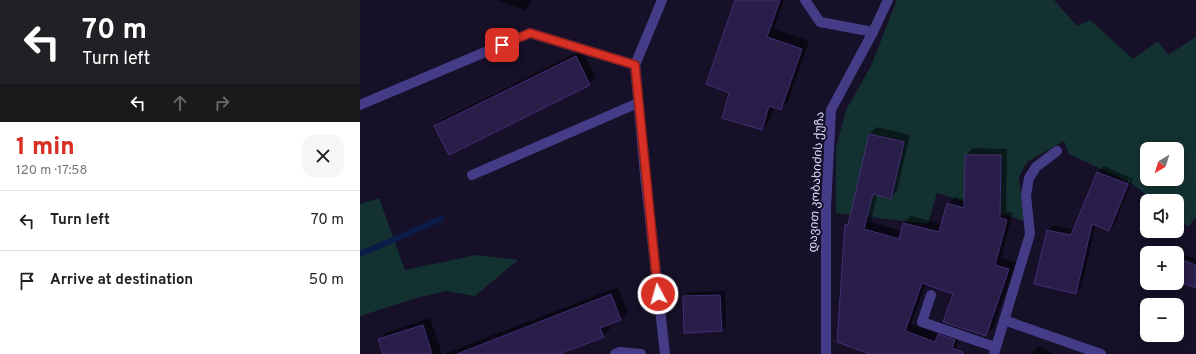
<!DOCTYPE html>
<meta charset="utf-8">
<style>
body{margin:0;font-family:Overpass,"Noto Sans Georgian",sans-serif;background:#f6f6f6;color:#222;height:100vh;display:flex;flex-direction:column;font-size:15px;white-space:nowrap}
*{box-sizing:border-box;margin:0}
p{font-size:13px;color:#767676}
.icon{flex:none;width:22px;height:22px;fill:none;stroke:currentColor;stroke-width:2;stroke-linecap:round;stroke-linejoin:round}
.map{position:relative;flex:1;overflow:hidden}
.details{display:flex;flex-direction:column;background:#fff;width:360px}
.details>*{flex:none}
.guide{background:#202124;color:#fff;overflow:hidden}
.needle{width:26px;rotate:218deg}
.controls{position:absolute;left:780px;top:142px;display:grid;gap:8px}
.controls a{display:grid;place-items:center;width:44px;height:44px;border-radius:8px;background:#fff;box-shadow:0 2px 10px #0003;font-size:20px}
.pin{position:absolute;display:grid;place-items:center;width:34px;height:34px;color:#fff;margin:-17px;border-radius:8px;box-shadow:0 2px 6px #0006}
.me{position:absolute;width:44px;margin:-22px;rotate:354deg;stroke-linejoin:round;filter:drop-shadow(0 0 3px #0008)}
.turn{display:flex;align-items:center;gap:14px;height:84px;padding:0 16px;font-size:18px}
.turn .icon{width:52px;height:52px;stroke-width:2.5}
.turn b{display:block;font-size:28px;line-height:34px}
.lanes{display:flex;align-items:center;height:38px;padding:0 16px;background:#0003;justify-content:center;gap:20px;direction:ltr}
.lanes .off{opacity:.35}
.round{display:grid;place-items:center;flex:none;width:42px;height:42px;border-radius:12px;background:#f6f6f6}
.headline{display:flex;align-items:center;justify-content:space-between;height:68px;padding:0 16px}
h1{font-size:24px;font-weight:800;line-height:30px;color:#d93025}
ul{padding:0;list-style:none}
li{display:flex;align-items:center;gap:12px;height:60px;padding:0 16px;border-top:1px solid #e0e0e0}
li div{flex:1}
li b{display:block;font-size:15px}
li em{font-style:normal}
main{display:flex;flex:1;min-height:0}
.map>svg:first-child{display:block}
.green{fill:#143132;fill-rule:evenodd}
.shadow{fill:#0007;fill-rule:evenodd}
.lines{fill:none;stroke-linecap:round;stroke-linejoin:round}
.stream{stroke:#0b1c47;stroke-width:6}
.building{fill:#291d49;stroke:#422f75}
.service{stroke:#453c87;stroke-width:10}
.minor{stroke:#453c87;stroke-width:10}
.route-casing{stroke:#8d1f18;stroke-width:10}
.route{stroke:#d93025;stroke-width:7}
.labels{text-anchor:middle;stroke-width:4;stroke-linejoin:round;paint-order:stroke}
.street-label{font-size:12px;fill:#e0d9fe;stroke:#161028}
</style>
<main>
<section class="details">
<div class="guide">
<div class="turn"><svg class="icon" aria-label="left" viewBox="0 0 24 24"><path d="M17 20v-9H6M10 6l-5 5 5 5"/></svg><div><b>70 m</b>Turn left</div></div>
<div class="lanes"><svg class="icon" aria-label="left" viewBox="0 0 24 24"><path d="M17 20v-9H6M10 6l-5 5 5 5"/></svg><svg class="icon off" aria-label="ahead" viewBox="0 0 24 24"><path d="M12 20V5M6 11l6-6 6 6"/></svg><svg class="icon off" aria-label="right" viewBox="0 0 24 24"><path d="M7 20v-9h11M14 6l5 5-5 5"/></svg></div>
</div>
<div class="headline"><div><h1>1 min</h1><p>120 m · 17:58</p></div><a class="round"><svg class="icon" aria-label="close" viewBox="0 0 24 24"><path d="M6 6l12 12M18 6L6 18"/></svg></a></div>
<ul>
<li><svg class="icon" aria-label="left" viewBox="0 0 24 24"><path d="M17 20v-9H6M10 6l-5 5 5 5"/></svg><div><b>Turn left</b></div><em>70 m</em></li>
<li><svg class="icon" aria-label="arrive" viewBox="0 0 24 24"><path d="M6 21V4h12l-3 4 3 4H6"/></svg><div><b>Arrive at destination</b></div><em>50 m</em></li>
</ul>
</section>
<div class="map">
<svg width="836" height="354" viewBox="0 0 836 354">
<rect width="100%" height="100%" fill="#161028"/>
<!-- green -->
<path class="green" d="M537 0H694L717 26 730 20 773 59 798 41 808 55 836 37V217L828 227 817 218V201H795L771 183 709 154 704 141 667 162 659 177 664 221 577 193 568 224 476 213V148L486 110 511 66ZM787 149H817V179H787Z
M19 198 45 270 116 255 158 260 115 296 87 291 60 297 0 316V204Z"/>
<!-- shadow -->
<path class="shadow" d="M137 0H172L165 11Z
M376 0H424L414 29 449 41 428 102 421 109 414 107 409 122 402 129 371 92Z
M222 50 236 77 229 84 89 153 75 127 82 120Z
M517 127 550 135 537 191 530 198 517 195 511 222 542 231 544 223 551 216 582 224 588 204 595 197 605 200 606 155 613 148 647 149 646 211 653 213 641 258 656 262 633 328 626 335 594 294 566 283 551 324 580 334 586 328 601 333 594 354H513L486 225 490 221 509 134Z
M744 166 773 179 755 224 749 230 736 224 721 287 715 293 688 230 694 225 714 230 738 172ZM769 179 771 180 753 224H751Z
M804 248 836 259V286L817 280V253H799Z
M258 287 268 312 260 320 248 324 250 329 243 336 196 354H84Z
M365 291 366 326 361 330 324 297 329 292Z
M70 318 82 354H24L19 339 27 332Z
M679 346 694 354H671Z"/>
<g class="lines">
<!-- stream -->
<path class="stream" d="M0 254 81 219"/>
</g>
<!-- building -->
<path class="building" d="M375 0H420L407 37 442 49 421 110 409 106 402 130 362 118 369 93 346 84Z
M216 56 230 85 89 155 74 126Z
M509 134 544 142 531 199 513 194 504 229 539 239 543 223 579 232 587 203 604 208 605 155H641L640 218 647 220 635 265 649 269 626 336 583 322 593 294 562 283 545 331 575 342 578 334 595 340 592 348 603 352V354H510L477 342 485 224 488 225Z
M737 172 768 184 749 231 732 224 716 294 674 284 687 230 711 235Z
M817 258 836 265V288L817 281Z
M251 294 261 320 240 328 244 337 199 354H97Z
M360 295 362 331 324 333 323 296Z
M63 325 72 354H23L18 339Z"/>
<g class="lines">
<!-- service -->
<path class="service" d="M302 0 275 65 285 175 305 354
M445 0 460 22 513 32
M0 105 170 33 275 65
M112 175 278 103
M571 295 562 322 635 347
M644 320 741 354
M255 354 260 352 281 354
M634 354 670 234 666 195 669 178 676 167 697 151"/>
<!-- minor -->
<path class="minor" d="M466 354V207L471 110 513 32 528 0"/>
</g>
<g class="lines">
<!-- route casing -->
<g class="route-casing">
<path id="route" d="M142 45 170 33 275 65 298 294"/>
</g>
<!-- route -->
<use href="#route" class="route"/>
</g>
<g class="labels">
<!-- street labels -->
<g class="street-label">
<text transform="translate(456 182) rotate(-87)" y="4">დავით კობახიძის ქუჩა</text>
</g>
</g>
</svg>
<div class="controls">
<a><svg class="needle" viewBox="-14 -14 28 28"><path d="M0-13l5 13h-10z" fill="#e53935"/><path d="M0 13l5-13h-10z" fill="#767676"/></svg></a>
<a><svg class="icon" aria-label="sound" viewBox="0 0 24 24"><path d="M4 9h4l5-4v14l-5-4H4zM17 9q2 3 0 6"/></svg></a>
<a>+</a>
<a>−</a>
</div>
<div class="pin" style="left:142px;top:45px;background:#d93025"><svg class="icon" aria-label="arrive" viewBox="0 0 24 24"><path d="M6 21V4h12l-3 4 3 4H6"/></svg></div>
<svg class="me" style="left:298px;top:294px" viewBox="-20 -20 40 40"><circle r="17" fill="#d93025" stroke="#fff" stroke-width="3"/><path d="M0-11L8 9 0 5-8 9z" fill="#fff"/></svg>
</div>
</main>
